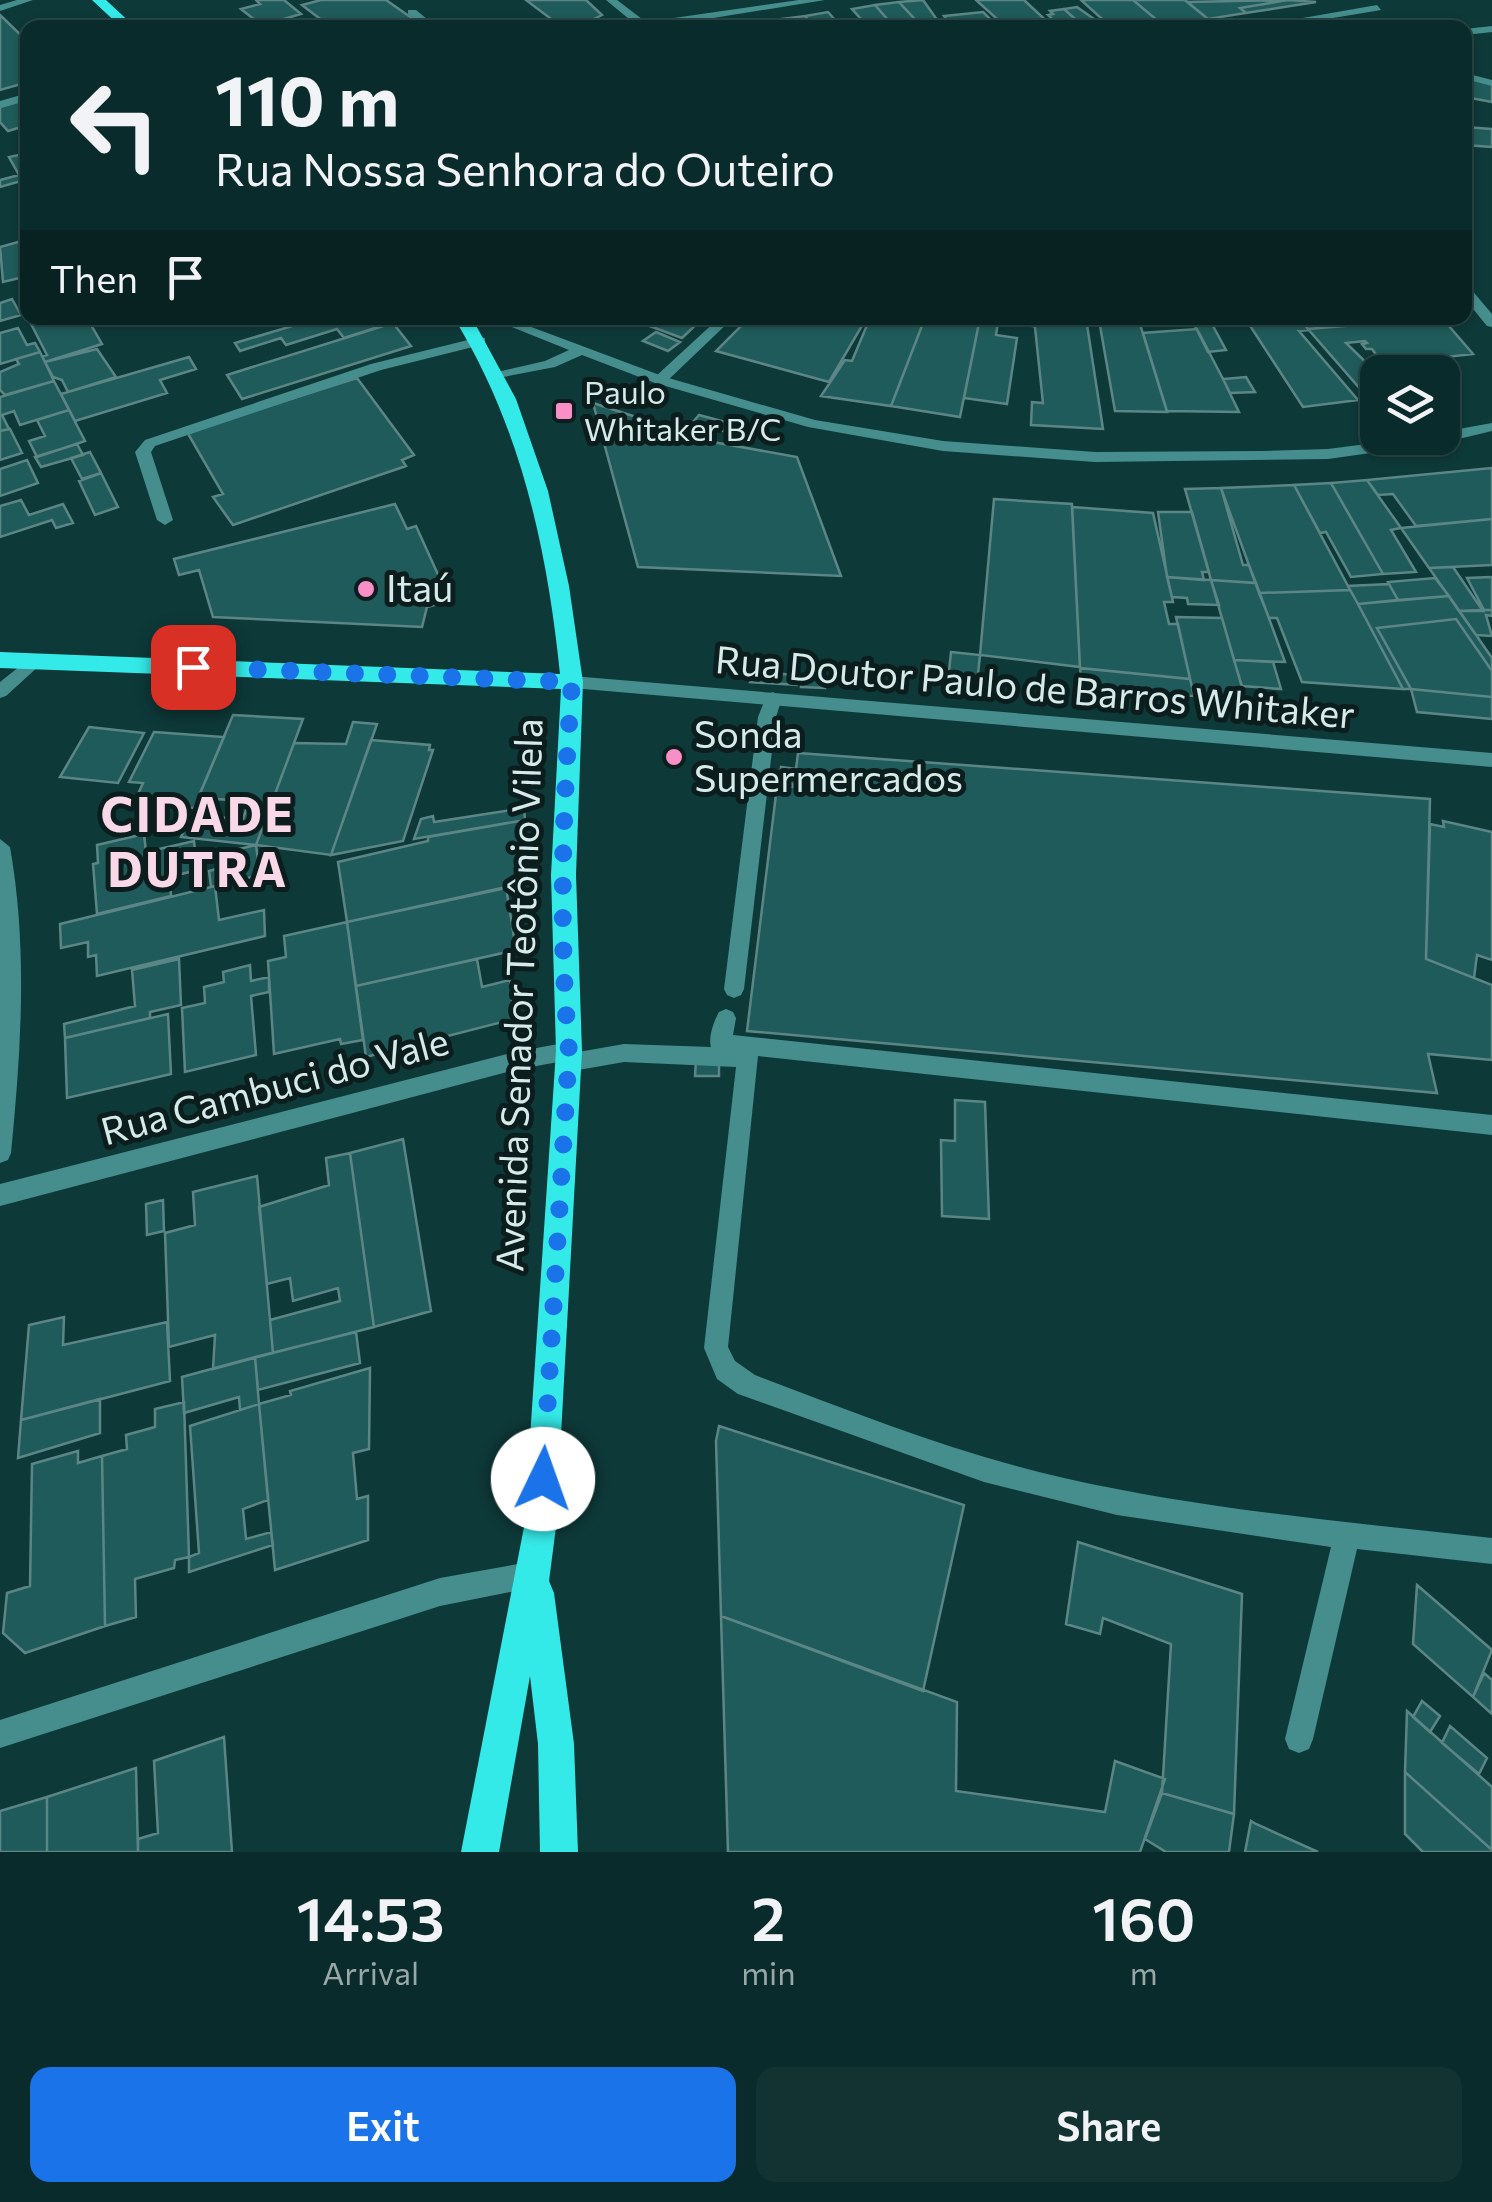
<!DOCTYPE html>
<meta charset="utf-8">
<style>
body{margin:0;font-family:Commissioner,sans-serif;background:#133333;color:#f1f3f6;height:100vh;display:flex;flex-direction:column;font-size:38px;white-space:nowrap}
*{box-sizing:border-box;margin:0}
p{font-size:32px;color:#99a7a9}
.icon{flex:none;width:55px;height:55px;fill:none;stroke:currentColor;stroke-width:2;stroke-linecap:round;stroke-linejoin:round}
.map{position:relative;height:1852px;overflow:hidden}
.sheet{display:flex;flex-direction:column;background:#0a2b2b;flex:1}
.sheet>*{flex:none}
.top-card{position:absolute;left:20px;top:20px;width:1452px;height:305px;border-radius:20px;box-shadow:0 2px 8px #0004,0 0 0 2px #2a4747;background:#0a2b2b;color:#f1f3f6;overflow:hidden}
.fabs{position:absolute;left:1360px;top:355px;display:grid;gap:20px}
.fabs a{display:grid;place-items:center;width:100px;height:100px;border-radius:20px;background:#0a2b2b;box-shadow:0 2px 8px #0004,0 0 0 2px #2a4747;font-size:50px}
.pin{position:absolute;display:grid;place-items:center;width:85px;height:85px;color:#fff;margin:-42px;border-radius:20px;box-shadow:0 5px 15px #0006}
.me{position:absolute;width:110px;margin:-55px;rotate:3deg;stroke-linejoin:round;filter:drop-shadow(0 0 8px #0008)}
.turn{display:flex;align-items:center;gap:35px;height:210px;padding:0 30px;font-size:45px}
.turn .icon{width:130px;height:130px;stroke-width:2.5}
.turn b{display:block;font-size:70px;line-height:85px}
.then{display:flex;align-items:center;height:95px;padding:0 30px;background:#0003;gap:20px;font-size:38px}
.eta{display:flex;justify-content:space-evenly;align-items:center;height:170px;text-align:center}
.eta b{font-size:60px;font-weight:600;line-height:70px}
.primary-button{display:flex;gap:20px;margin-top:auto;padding:20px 30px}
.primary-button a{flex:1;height:115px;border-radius:20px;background:#1a73e8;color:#fff;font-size:40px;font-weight:600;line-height:115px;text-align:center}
.primary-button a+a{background:#133333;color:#f1f3f6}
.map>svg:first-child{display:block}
.building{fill:#1f5b5a;stroke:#5c8685;stroke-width:2.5}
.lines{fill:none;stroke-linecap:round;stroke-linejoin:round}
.service{fill:#458e8d;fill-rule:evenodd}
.minor{fill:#458e8d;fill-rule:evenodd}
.tertiary{fill:#458e8d;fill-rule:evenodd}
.primary{fill:#34eae8;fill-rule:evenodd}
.route{stroke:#1a73e8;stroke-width:18;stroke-dasharray:0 32.4}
.poi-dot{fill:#fa8fc7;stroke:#0c1d1d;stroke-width:4}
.labels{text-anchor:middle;stroke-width:10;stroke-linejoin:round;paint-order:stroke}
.far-poi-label{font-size:32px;fill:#d5eae9;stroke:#0c1d1d;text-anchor:start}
.poi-label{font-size:38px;fill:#d5eae9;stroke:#0c1d1d;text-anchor:start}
.street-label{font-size:38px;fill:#d5eae9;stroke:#0c1d1d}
.district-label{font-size:48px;font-weight:bold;letter-spacing:2.5px;fill:#f9d9e8;stroke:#0c1d1d}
</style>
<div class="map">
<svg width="1492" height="1852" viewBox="0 0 1492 1852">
<rect width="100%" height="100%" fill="#0e3939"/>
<!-- building -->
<path class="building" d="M256 0H284L301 14 270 23 276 28H249L260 24 241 9 260 4Z
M321 0H386L426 28H332L302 5Z
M526 0H586L602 15 590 21 559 25Z
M923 0 938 21 927 23 932 28H923L899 2Z
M976 0H1024L1053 27 1007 28Z
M1081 0H1133L1164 26 1112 28Z
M1133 0H1185L1208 19 1164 26Z
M1288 0 1316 2 1246 13 1240 8Z
M1288 0 1240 8 1246 13 1208 19 1187 2Z
M899 2 923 28H895L875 5Z
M875 5 895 28H869L852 9Z
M1077 7 1104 26 1112 28H1085L1064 9Z
M1064 9 1085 28H1062L1048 15 1053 14 1050 11Z
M828 12 842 28H815L805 16Z
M983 12 999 28H954L944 16Z
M0 15 28 42V82L0 90Z
M805 16 815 28H789L782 19Z
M1465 77 1492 83V102L1465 97Z
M28 99V125L8 131 0 122V107Z
M1465 127 1492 129V147L1465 145Z
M28 153V192L21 181 0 187V180L19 175 9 157Z
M18 242 28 243V276L3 282 0 247Z
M12 299 21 315 0 321V303Z
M28 318H87L102 344 45 362 42 356 47 355Z
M319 318H393L397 321 344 338 337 329 286 345 281 338 240 351 235 343Z
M628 318H703L682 338Z
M749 318H861L866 319 829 382 716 351Z
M870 318H925L891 406 821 396 845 360 852 361Z
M925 318H980L960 417 891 406Z
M980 318H1034L1033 326 998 322 996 335 1017 338 1007 404 964 398Z
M1034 318H1086L1103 429 1031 425 1032 402 1043 403Z
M1191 318H1245L1249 324 1213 326 1226 350 1208 352Z
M1245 318H1299L1309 330 1299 331 1358 400 1303 407Z
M1299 318H1354L1360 324 1308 329Z
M1442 318 1473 354 1383 364 1372 349H1366L1362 344 1367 343 1365 341 1346 343 1378 374V397L1369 399 1308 329Z
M1099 320 1139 321 1167 412 1115 411Z
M393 323 411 346 242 399 227 375Z
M18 328 27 345 35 343 40 352 0 364V333Z
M1197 329 1223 379 1239 412 1167 411 1143 333Z
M656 332 680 342 668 351 643 341Z
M97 349 116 377 68 392 62 380 53 377 45 362Z
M40 352 54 381 5 395 0 390V372L19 364 16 359Z
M189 357 196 369 160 380 167 393 75 421 61 394Z
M1246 377 1255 392 1230 393 1223 379Z
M357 378 414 455 402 460 406 466 233 525 213 497 223 494 187 432Z
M54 381 69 410 20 425 14 411 2 415 9 429 0 431V397Z
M593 403 713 442 797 457 841 576 638 567Z
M69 410 85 441 37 457 29 441 45 436 37 420Z
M699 415 733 424 727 432 693 422Z
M10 429 22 453 0 460V431Z
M77 444 83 455 41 467 35 457Z
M90 452 101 473 82 479 71 458Z
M27 460 38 483 0 496V469Z
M1492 468V519L1416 526 1393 494 1378 495 1367 480Z
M101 473 118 507 95 515 79 481Z
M1367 480 1401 528 1391 530 1416 572 1383 574 1331 483Z
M1331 483 1352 520 1383 574 1351 577 1326 532 1320 533 1294 485Z
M1294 485 1348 586 1350 590 1259 593 1221 488Z
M1221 488 1243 565H1249L1256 583 1211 580 1185 489Z
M994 499 1072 504 1080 667 980 655Z
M21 500 29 515 63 504 73 523 56 528 52 520 0 537V506Z
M395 504 407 529 416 526 450 601 427 607 422 627 213 617 199 570 179 575 174 559Z
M1072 507 1153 513 1173 602H1164L1169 624H1178L1190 679 1080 668Z
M1158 512H1192L1209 572H1202L1204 580 1167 577Z
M1492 519V565L1429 568 1401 528Z
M1453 567 1483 611H1459L1429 568Z
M1167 577 1211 580 1219 605 1188 604 1187 598 1172 597Z
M1492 577V610H1484L1467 578Z
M1435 578 1449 596 1398 600 1388 582Z
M1211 580 1256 583 1285 662 1234 660Z
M1389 584 1398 600 1358 604 1348 586Z
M1350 590 1358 604 1403 689 1302 682 1277 618H1269L1259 593Z
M1449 596 1492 658V671L1456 619 1377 628 1411 689H1403L1358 604Z
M1484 610H1492V616L1486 615 1492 636 1476 635 1459 611Z
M1176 617 1222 618 1245 698 1194 696Z
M1456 619 1492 671V697L1411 689 1377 628Z
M951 652 980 655 977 684 948 681Z
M1234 660 1273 662 1281 689 1242 686Z
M1080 668 1190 679 1194 696 1082 691Z
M751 672 798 675 797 685 750 682Z
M802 675 825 677V688L801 687Z
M1411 689 1492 697V719L1417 712Z
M233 715 303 719 256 845 181 837 191 815 243 819 249 801 198 798Z
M353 722 377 724 331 855 256 845 294 743 346 744Z
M89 727 144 733 118 783 60 777Z
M154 732 224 737 194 808 134 803 143 783 129 782Z
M371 740 430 745 429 750H433L403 841 331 855Z
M798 753 1430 799 1426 959 1492 985V1060L1428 1054 1437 1093 747 1031 777 786 793 787V784L779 783 781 767 796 769Z
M524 808 525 820 414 839 421 819 433 816 434 822Z
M525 820V884L347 922 338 862 428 841V837Z
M1443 821 1492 832V960L1477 955 1474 978 1426 959 1430 824 1444 827Z
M144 834 146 852 194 841 197 870 170 877 171 896 97 914 93 864 98 863 97 845Z
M256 845 260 875 211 887 209 871 224 867 222 853Z
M215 886 219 920 264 910 265 936 97 976 96 955 88 957V942L61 948 60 924Z
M506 887 516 950 356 986 347 922Z
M347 922 363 1040 341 1044 340 1039 274 1054 268 961 286 957 284 936Z
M179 959 181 1005 150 1012V1018L65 1038 64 1024 135 1006 132 970Z
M477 959 482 987 510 980 514 1019 366 1057 356 986Z
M250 965 251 981 269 977V992L251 996 256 1055 185 1072 182 1008 205 1003 204 987 224 982 223 972Z
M168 1014 171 1074 67 1098 65 1038Z
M696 1060H719V1076H695Z
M955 1100 985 1102 989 1219 942 1216 941 1140 955 1141Z
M403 1139 431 1311 374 1327 350 1153Z
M350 1153 374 1327 273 1353 270 1320 340 1301 338 1288 293 1301 290 1278 267 1284 259 1207 329 1185 326 1158Z
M257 1176 273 1353 213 1369 215 1335 169 1347 165 1233 195 1225 193 1192Z
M163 1200 164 1231 147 1235 146 1204Z
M64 1317 63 1345 167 1322 170 1381 21 1420 29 1325Z
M356 1332 360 1363 258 1390 255 1357Z
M255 1357 259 1404 240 1410 239 1397 184 1413 182 1377Z
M370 1368 369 1449 353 1453 357 1499 368 1496V1540L275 1570 259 1404 291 1395 290 1391Z
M100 1399V1433L18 1458 21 1420Z
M184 1402 189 1557 175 1560 174 1568 135 1579 136 1617 105 1626 102 1456 127 1449 126 1435 155 1427V1409Z
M259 1404 268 1500 243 1509 246 1539 271 1532 273 1545 189 1572V1557L199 1553 190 1426Z
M719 1426 964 1505 923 1691 721 1616 716 1441Z
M78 1451V1463L102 1456 105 1626 25 1653 3 1633 7 1593 30 1586 32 1464Z
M1078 1542 1242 1594 1234 1814 1162 1793 1171 1644 1103 1618 1100 1634 1066 1624Z
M1417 1585 1492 1650 1473 1697 1413 1644Z
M721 1616 957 1702 956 1791 1105 1812 1115 1761 1165 1779 1140 1852H728Z
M1484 1673 1492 1680V1714L1473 1697Z
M1422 1701 1440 1716 1430 1732 1413 1717Z
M1407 1711 1492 1787V1850L1405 1772Z
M1450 1726 1487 1758 1479 1774 1442 1743Z
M224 1737 232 1852H138V1839L158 1833 154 1761Z
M136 1768 138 1852H47V1797Z
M1405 1772 1492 1850V1852H1423L1405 1834Z
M1162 1793 1234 1814 1229 1852H1166L1145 1839Z
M47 1797V1852H0V1811Z
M1251 1821 1256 1824 1318 1852H1245Z"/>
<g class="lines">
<!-- service -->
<path class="service" d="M17 0H33L0 11V5Z
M408 10H416L438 28H426L408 14Z
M1492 26V32L1465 35V29Z
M1465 73 1492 80V86L1465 79Z
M28 93V100L0 108V101Z
M719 318H733L665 383H655V377Z
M480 337 485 338V344L381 370 155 446 151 452 173 520 165 525 157 520 135 452 145 440 371 364Z
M773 692 782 698 776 717 744 989 741 995 734 998 727 995 724 989 758 717 767 694Z
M726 1009 733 1012 736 1018 733 1035 1492 1115V1135L758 1056 728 1347 735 1361 755 1375C856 1413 958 1454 1064 1478 1205 1510 1349 1522 1492 1538V1564L1357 1549 1313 1739 1309 1749 1299 1753 1289 1749 1285 1739 1331 1547 1117 1515 984 1482 738 1394 717 1379 704 1348 736 1067 624 1062 567 1072 559 1070 556 1063 559 1056 567 1054 624 1044 711 1047C708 1037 714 1021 719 1012Z"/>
<!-- minor -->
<path class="minor" d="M606 0H617L646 22 799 0H825L652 28H622L635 24Z
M1377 5 1381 10 1273 28H1245Z
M1465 287 1470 288 1492 314V327L1487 326 1465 299Z
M489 318H507L665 377 815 420 943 441 1095 452 1264 451 1328 449 1413 438H1442V432L1492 423V431L1442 443 1328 459 1095 462 943 451 808 427 655 383 582 355 555 367 493 379V373L545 361 569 350Z
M34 655 43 661 40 665 6 696 0 698V682Z
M0 839 10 847C28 949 21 1051 11 1153L8 1160 0 1163Z
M569 1042 577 1044 580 1051 577 1058 569 1060 515 1070 0 1206V1184L515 1052Z
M535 1561 544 1565 548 1574 544 1583 535 1587 440 1606 0 1748V1720L440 1578Z"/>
<!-- tertiary -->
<path class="tertiary" d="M572 676 1492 753V767L572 688 563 682Z"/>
<!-- primary -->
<path class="primary" d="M92 0H106L136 28H122Z
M454 318H472L516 399 548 491 569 586 583 682 576 875 582 1051 556 1527 549 1581 554 1593 574 1744 578 1852H540L538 1744 530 1676 499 1852H461L524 1527 556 1051 551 875 561 689 0 668V652L560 674C547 548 521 427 454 318Z"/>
</g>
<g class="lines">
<!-- route -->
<path class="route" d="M193 667 572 682C563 804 558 928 569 1051L543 1479"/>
</g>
<!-- markers -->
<g class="poi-dot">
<rect x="554" y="401" width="20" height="20" rx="5"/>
<circle cx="366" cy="589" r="10"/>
<circle cx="674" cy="757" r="10"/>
</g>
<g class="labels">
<!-- far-poi labels -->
<g class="far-poi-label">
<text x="584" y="404">Paulo<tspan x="584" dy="37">Whitaker B/C</tspan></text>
</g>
<!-- poi labels -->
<g class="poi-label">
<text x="386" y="602">Itaú</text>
<text x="694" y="748">Sonda<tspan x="694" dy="44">Supermercados</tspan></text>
</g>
<!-- street labels -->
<g class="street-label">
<text transform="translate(1035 688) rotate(5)" y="13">Rua Doutor Paulo de Barros Whitaker</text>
<text transform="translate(520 995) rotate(-88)" y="13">Avenida Senador Teotônio Vilela</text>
<text transform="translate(275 1087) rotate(-15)" y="13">Rua Cambuci do Vale</text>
</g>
<!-- district labels -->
<g class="district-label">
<text x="198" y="832">CIDADE<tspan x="198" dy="55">DUTRA</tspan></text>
</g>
</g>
</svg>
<div class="fabs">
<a><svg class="icon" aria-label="layers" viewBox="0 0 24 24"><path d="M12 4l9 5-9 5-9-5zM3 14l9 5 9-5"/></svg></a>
</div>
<div class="pin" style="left:193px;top:667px;background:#d93025"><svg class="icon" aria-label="arrive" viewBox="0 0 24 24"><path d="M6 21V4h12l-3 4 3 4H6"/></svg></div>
<svg class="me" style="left:543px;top:1479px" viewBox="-20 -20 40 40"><circle r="19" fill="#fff"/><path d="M0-13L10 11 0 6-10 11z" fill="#1a73e8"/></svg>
<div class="top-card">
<div class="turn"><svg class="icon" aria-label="left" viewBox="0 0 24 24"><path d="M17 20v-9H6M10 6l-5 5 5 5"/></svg><div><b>110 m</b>Rua Nossa Senhora do Outeiro</div></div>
<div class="then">Then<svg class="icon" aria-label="arrive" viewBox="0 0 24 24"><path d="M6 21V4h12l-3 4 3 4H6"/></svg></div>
</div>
</div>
<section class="sheet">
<div class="eta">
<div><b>14:53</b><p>Arrival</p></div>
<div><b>2</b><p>min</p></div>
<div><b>160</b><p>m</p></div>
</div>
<div class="primary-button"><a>Exit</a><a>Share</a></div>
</section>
